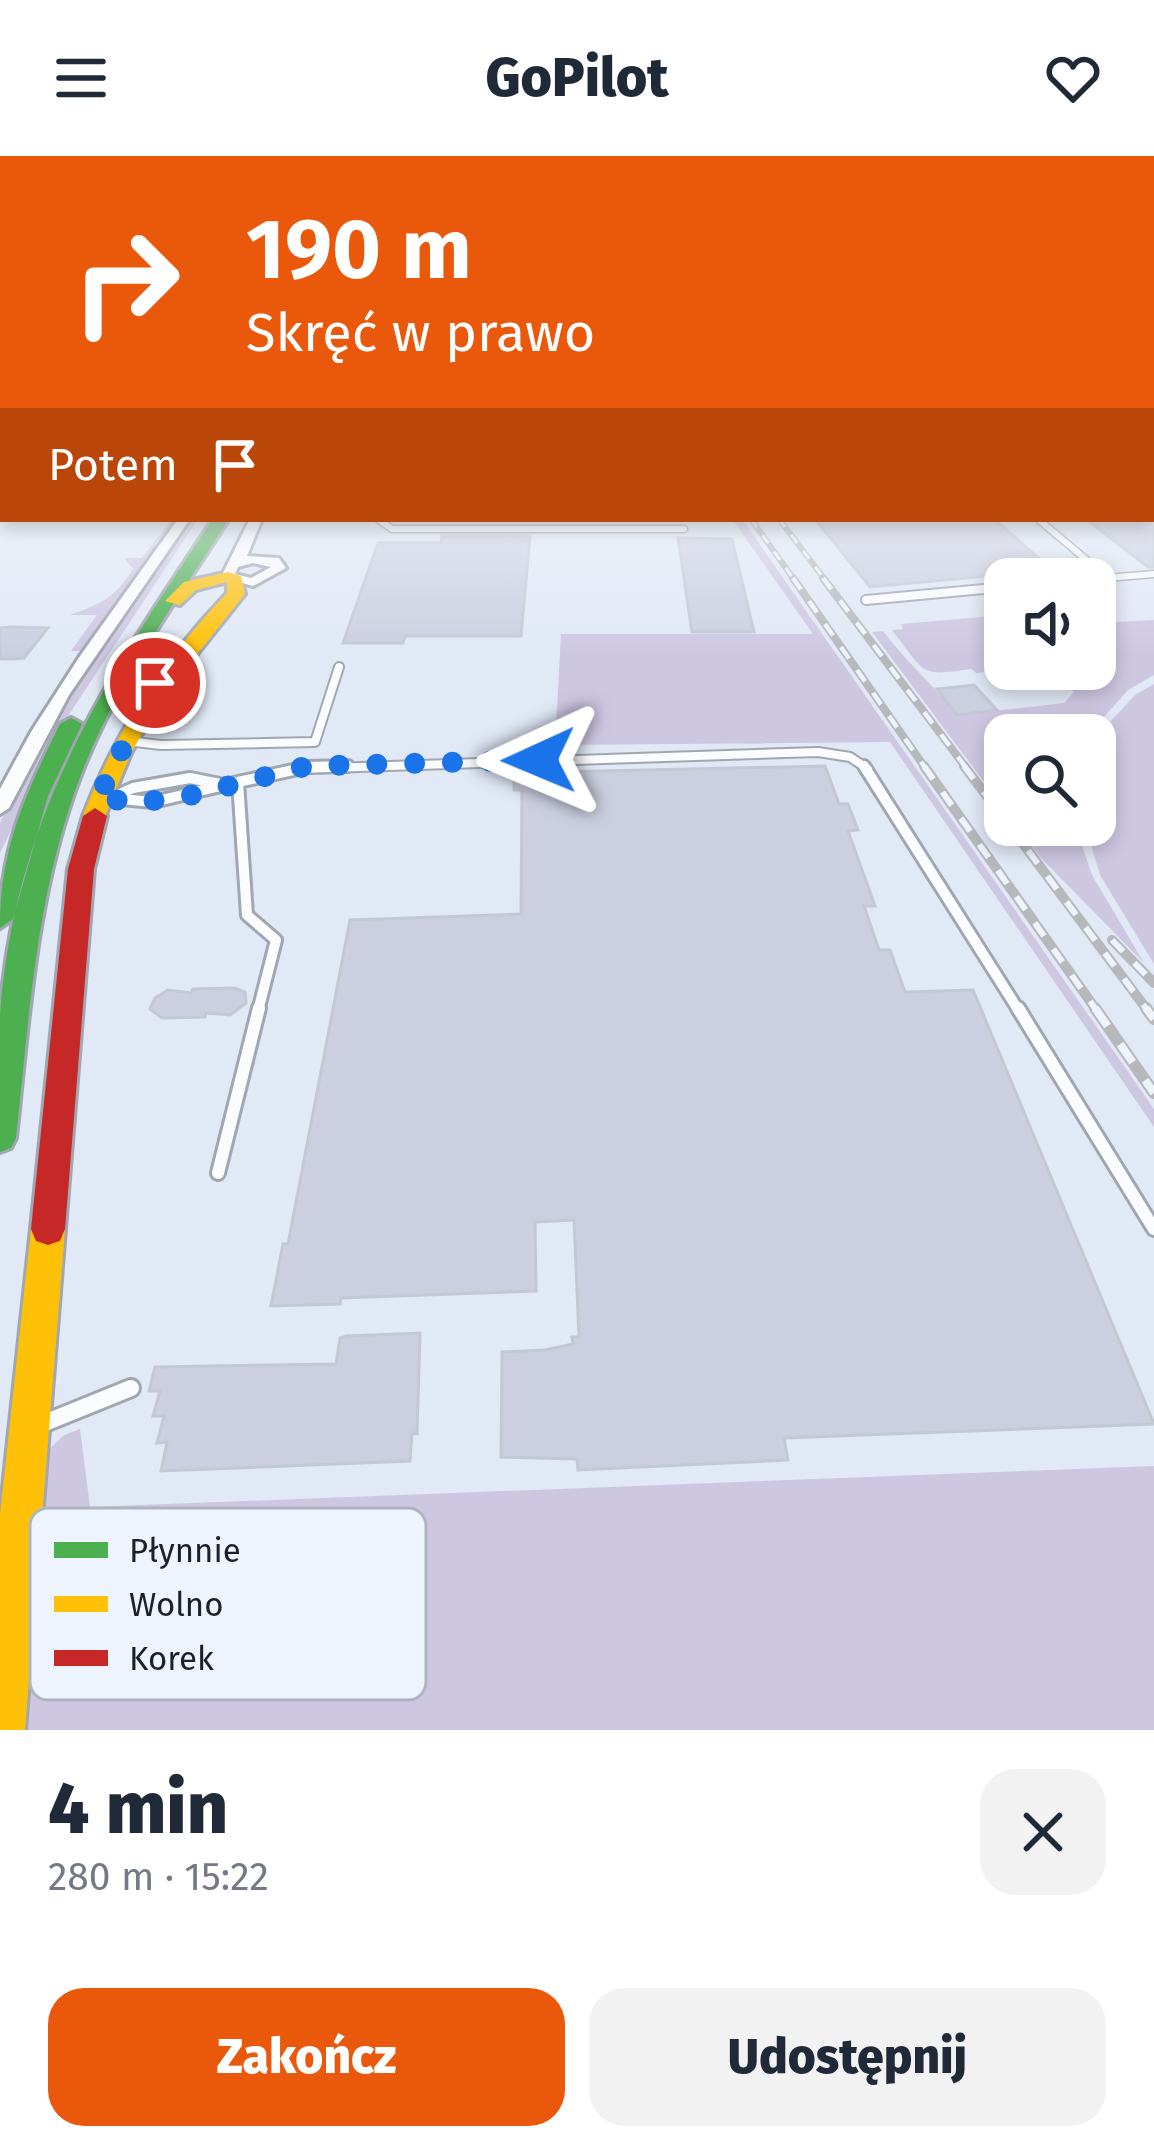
<!DOCTYPE html>
<html lang="pl">
<meta charset="utf-8">
<style>
body{margin:0;font-family:"Fira Sans",sans-serif;background:#f2f2f3;color:#1f2937;height:100vh;display:flex;flex-direction:column;font-size:45px;white-space:nowrap}
*{box-sizing:border-box;margin:0}
p{font-size:39px;color:#747a83}
.icon{flex:none;width:66px;height:66px;fill:none;stroke:currentColor;stroke-width:2;stroke-linecap:round;stroke-linejoin:round}
.map{position:relative;height:1574px;overflow:hidden}
.panel{display:flex;flex-direction:column;background:#fff;flex:1}
.panel>*{flex:none}
.hud{position:absolute;left:0px;top:0px;width:1155px;height:366px;box-shadow:0 6px 18px #0003;background:#ea580c;color:#fff;overflow:hidden}
.fabs{position:absolute;left:984px;top:402px;display:grid;gap:24px}
.fabs a{display:grid;place-items:center;width:132px;height:132px;border-radius:24px;background:#fff;box-shadow:0 6px 18px #0003;font-size:60px}
.pin{position:absolute;display:grid;place-items:center;width:102px;height:102px;color:#fff;margin:-51px;border:6px solid #fff;border-radius:50%;box-shadow:0 3px 12px #0007}
.me{position:absolute;width:132px;margin:-66px;rotate:269deg;stroke-linejoin:round;filter:drop-shadow(0 0 9px #0008)}
.turn{display:flex;align-items:center;gap:42px;height:252px;padding:0 48px;font-size:54px}
.turn .icon{width:156px;height:156px;stroke-width:2.5}
.turn b{display:block;font-size:84px;line-height:102px}
.then{display:flex;align-items:center;height:114px;padding:0 48px;background:#0003;gap:24px;font-size:45px}
.round{display:grid;place-items:center;flex:none;width:126px;height:126px;border-radius:36px;background:#f2f2f3}
.head{display:flex;align-items:center;justify-content:space-between;height:204px;padding:0 48px}
h1{font-size:72px;font-weight:800;line-height:90px}
.cta{display:flex;gap:24px;margin-top:auto;padding:24px 48px}
.cta a{flex:1;height:138px;border-radius:36px;background:#ea580c;color:#fff;font-size:48px;font-weight:800;line-height:138px;text-align:center}
.cta a+a{background:#f2f2f3;color:#1f2937}
header{display:flex;justify-content:space-between;align-items:center;height:156px;padding:0 48px;background:#fff;font-size:54px;font-weight:800}
.map>svg:first-child{display:block}
.green{fill:#cec7e2}
.building{fill:#cbcfe0;stroke:#c4c8d3;stroke-width:3}
.lines{fill:none;stroke-linecap:round;stroke-linejoin:round}
.lane-far4-casing{stroke:#a1a7b1;stroke-width:9}
.lane-far3-casing{stroke:#a1a7b1;stroke-width:12}
.lane-far2-casing{stroke:#a1a7b1;stroke-width:16}
.lane-far1-casing{stroke:#a1a7b1;stroke-width:18}
.lane-casing{stroke:#a1a7b1;stroke-width:22}
.street-casing{stroke:#a1a7b1;stroke-width:6}
.fast-casing{stroke:#a1a7b1;stroke-width:6}
.slow-casing{stroke:#a1a7b1;stroke-width:6}
.jam-casing{stroke:#a1a7b1;stroke-width:6}
.lane-far4{stroke:#fafcfe;stroke-width:6}
.lane-far3{stroke:#fafcfe;stroke-width:8}
.lane-far2{stroke:#fafcfe;stroke-width:10}
.lane-far1{stroke:#fafcfe;stroke-width:12}
.lane{stroke:#fafcfe;stroke-width:16}
.street{fill:#fafcfe;fill-rule:evenodd}
.fast{fill:#4caf50;fill-rule:evenodd}
.slow{fill:#ffc107;fill-rule:evenodd}
.jam{fill:#c62828;fill-rule:evenodd}
.rail-far3-casing{stroke:#b6b8bb;stroke-width:6}
.rail-far2-casing{stroke:#b6b8bb;stroke-width:8}
.rail-far1-casing{stroke:#b6b8bb;stroke-width:10}
.rail-casing{stroke:#b6b8bb;stroke-width:12}
.rail-far3{stroke:#eef4fd;stroke-width:3;stroke-dasharray:10;stroke-linecap:butt}
.rail-far2{stroke:#eef4fd;stroke-width:4.5;stroke-dasharray:14;stroke-linecap:butt}
.rail-far1{stroke:#eef4fd;stroke-width:6;stroke-dasharray:16;stroke-linecap:butt}
.rail{stroke:#eef4fd;stroke-width:8;stroke-dasharray:22;stroke-linecap:butt}
.route{stroke:#1a73e8;stroke-width:21;stroke-dasharray:0 37.8}
.key{fill:#eef4fd;stroke:#afb5bd;stroke-width:3}
.key-label{font-size:33px;fill:#1c2129}
</style>
<header><svg class="icon" aria-label="menu" viewBox="0 0 24 24"><path d="M4 6h16M4 12h16M4 18h16"/></svg>GoPilot<svg class="icon" aria-label="heart" viewBox="0 0 24 24"><path d="M12 20l-8-8c-3-5 5-10 8-4 3-6 11-1 8 4z"/></svg></header>
<div class="map">
<svg width="1154" height="1574" viewBox="0 0 1154 1574">
<rect width="100%" height="100%" fill="#e1e9f6"/>
<!-- green -->
<path class="green" d="M172 363H176L155 388 153 400 85 495H71L97 459H69C100 449 116 441 133 413L124 402H142Z
M189 363H198L66 563 0 697V667L32 599Z
M732 363H742L1154 953V971L890 586 555 589 561 478H813Z
M1095 451 1116 466 1154 464V519L1128 534 1088 579H1005V654L872 476 883 475C907 507 934 529 957 559L1064 547 1074 536 1050 513H1095Z
M1005 459V513H1017L976 517 972 513C920 520 927 520 892 474L903 473 901 468Z
M1154 528V808L1100 719 1085 669H1095L1098 579 1135 539Z
M1016 669H1075L1092 719 1144 807 1040 701Z
M80 1273 90 1351 1154 1310V1574H2L46 1296 64 1279Z"/>
<!-- building -->
<path class="building" d="M815 363H994L1052 414 870 431Z
M1086 363H1154V411H1148Z
M442 380H530L521 480H405L403 487H343L378 387H441Z
M678 382 732 383 754 476H692Z
M0 472 12 471 48 472 24 502 13 503H0Z
M974 529 997 554 957 559 937 533Z
M825 610 839 648H848L858 674 848 675 875 750H864L879 794H890L905 836 973 834 1154 1268 784 1282 788 1304 578 1314 577 1303 501 1301 502 1196 545 1194 573 1188 572 1181H579L574 1064 535 1066 536 1135 341 1142 340 1148 271 1150 283 1088H288L350 764 521 758 522 634H514V617Z
M234 832 245 836 246 847 230 859 206 857 205 861 162 862 150 853 155 842 168 834 191 837 193 833Z
M420 1177 417 1278 412 1277 410 1305 161 1315 167 1286 157 1287 164 1260H153L160 1235H149L155 1211 336 1208 340 1182 347 1180Z"/>
<g class="lines">
<!-- lane-far4 casing -->
<g class="lane-far4-casing">
<path id="lane-far4" d="M378 363 392 373H684
M1038 363 1108 422
M1095 423 1154 418"/>
</g>
<!-- lane-far3 casing -->
<g class="lane-far3-casing">
<path id="lane-far3" d="M1095 423 1105 422
M866 444 1005 431
M127 585 161 589 315 586 339 511
M299 613 818 596 850 601 868 613"/>
</g>
<!-- lane-far2 casing -->
<g class="lane-far2-casing">
<path id="lane-far2" d="M864 610 1019 855
M190 622 225 629 153 646 111 642 133 632Z
M238 626 307 611 348 610
M225 629 238 626 247 759 276 784 258 855"/>
</g>
<!-- lane-far1 casing -->
<g class="lane-far1-casing">
<path id="lane-far1" d="M1018 852 1154 1073
M218 1017 259 852"/>
</g>
<!-- lane casing -->
<g class="lane-casing">
<path id="lane" d="M42 1268 131 1232"/>
</g>
<!-- street casing -->
<g class="street-casing">
<path id="street" d="M178 363H190L69 539 9 652 0 658V633L31 576 80 500Z
M250 363H262L247 400 279 402 286 412 253 430 221 421ZM253 407 271 411 251 422 235 418 238 411Z"/>
</g>
<!-- fast casing -->
<g class="fast-casing">
<path id="fast" d="M213 363H229C175 447 114 530 79 624 36 738 29 862 16 982L11 992 0 996C0 951 0 904 0 859 15 657 105 525 213 363Z
M71 562 82 568 48 640 13 763 0 772C0 691 25 640 60 568Z"/>
</g>
<!-- slow casing -->
<g class="slow-casing">
<path id="slow" d="M228 416 241 420 245 438 163 541 131 597 103 665H87L83 660C116 574 164 503 227 437V426L196 434 180 449 165 445 184 426Z
M48 1057 60 1061 65 1073 25 1574H0V1359L31 1073 36 1061Z"/>
</g>
<!-- jam casing -->
<g class="jam-casing">
<path id="jam" d="M95 652 107 660 94 713 65 1073 60 1085 48 1089 36 1085 31 1073 68 713 83 660Z"/>
</g>
<!-- lane-far4 -->
<use href="#lane-far4" class="lane-far4"/>
<!-- lane-far3 -->
<use href="#lane-far3" class="lane-far3"/>
<!-- lane-far2 -->
<use href="#lane-far2" class="lane-far2"/>
<!-- lane-far1 -->
<use href="#lane-far1" class="lane-far1"/>
<!-- lane -->
<use href="#lane" class="lane"/>
<!-- street -->
<use href="#street" class="street"/>
<!-- fast -->
<use href="#fast" class="fast"/>
<!-- slow -->
<use href="#slow" class="slow"/>
<!-- jam -->
<use href="#jam" class="jam"/>
<!-- rail-far3 casing -->
<g class="rail-far3-casing">
<path id="rail-far3" d="M751 363 795 425
M779 363 826 425"/>
</g>
<!-- rail-far2 casing -->
<g class="rail-far2-casing">
<path id="rail-far2" d="M793 422 926 613
M823 422 967 613"/>
</g>
<!-- rail-far1 casing -->
<g class="rail-far1-casing">
<path id="rail-far1" d="M924 610 1097 855
M964 610 1005 664
M1009 669 1148 855
M1112 784 1154 827"/>
</g>
<!-- rail casing -->
<g class="rail-casing">
<path id="rail" d="M1095 852 1154 937
M1146 852 1154 863"/>
</g>
<!-- rail-far3 -->
<use href="#rail-far3" class="rail-far3"/>
<!-- rail-far2 -->
<use href="#rail-far2" class="rail-far2"/>
<!-- rail-far1 -->
<use href="#rail-far1" class="rail-far1"/>
<!-- rail -->
<use href="#rail" class="rail"/>
</g>
<!-- sky -->
<linearGradient id="sky" x2="0" y2="1"><stop stop-color="#80bbe1"/><stop offset="0.56" stop-color="#f2f5fb"/><stop offset="1" stop-color="#f2f5fb" stop-opacity="0"/></linearGradient>
<rect width="1154" height="499" fill="url(#sky)"/>
<g class="lines">
<!-- route -->
<path class="route" d="M155 527 97 644 111 642 129 648 192 639 307 610 539 604"/>
</g>
<!-- legend -->
<rect x="30" y="1352" width="396" height="192" rx="18" class="key"/>
<rect x="54" y="1386" width="54" height="16" fill="#4caf50"/>
<rect x="54" y="1440" width="54" height="16" fill="#ffc107"/>
<rect x="54" y="1494" width="54" height="16" fill="#c62828"/>
<g class="key-label">
<text x="129" y="1406">Płynnie</text>
<text x="129" y="1460">Wolno</text>
<text x="129" y="1514">Korek</text>
</g>
</svg>
<div class="fabs">
<a><svg class="icon" aria-label="sound" viewBox="0 0 24 24"><path d="M4 9h4l5-4v14l-5-4H4zM17 9q2 3 0 6"/></svg></a>
<a><svg class="icon" aria-label="search" viewBox="0 0 24 24"><circle cx="10" cy="10" r="6"/><path d="M15 15l6 6"/></svg></a>
</div>
<div class="pin" style="left:155px;top:527px;background:#d93025"><svg class="icon" aria-label="arrive" viewBox="0 0 24 24"><path d="M6 21V4h12l-3 4 3 4H6"/></svg></div>
<svg class="me" style="left:539px;top:604px" viewBox="-20 -20 40 40"><path d="M0-17L14 15 0 8-14 15z" fill="#1a73e8" stroke="#fff" stroke-width="4"/></svg>
<div class="hud">
<div class="turn"><svg class="icon" aria-label="right" viewBox="0 0 24 24"><path d="M7 20v-9h11M14 6l5 5-5 5"/></svg><div><b>190 m</b>Skręć w prawo</div></div>
<div class="then">Potem<svg class="icon" aria-label="arrive" viewBox="0 0 24 24"><path d="M6 21V4h12l-3 4 3 4H6"/></svg></div>
</div>
</div>
<section class="panel">
<div class="head"><div><h1>4 min</h1><p>280 m · 15:22</p></div><a class="round"><svg class="icon" aria-label="close" viewBox="0 0 24 24"><path d="M6 6l12 12M18 6L6 18"/></svg></a></div>
<div class="cta"><a>Zakończ</a><a>Udostępnij</a></div>
</section>
